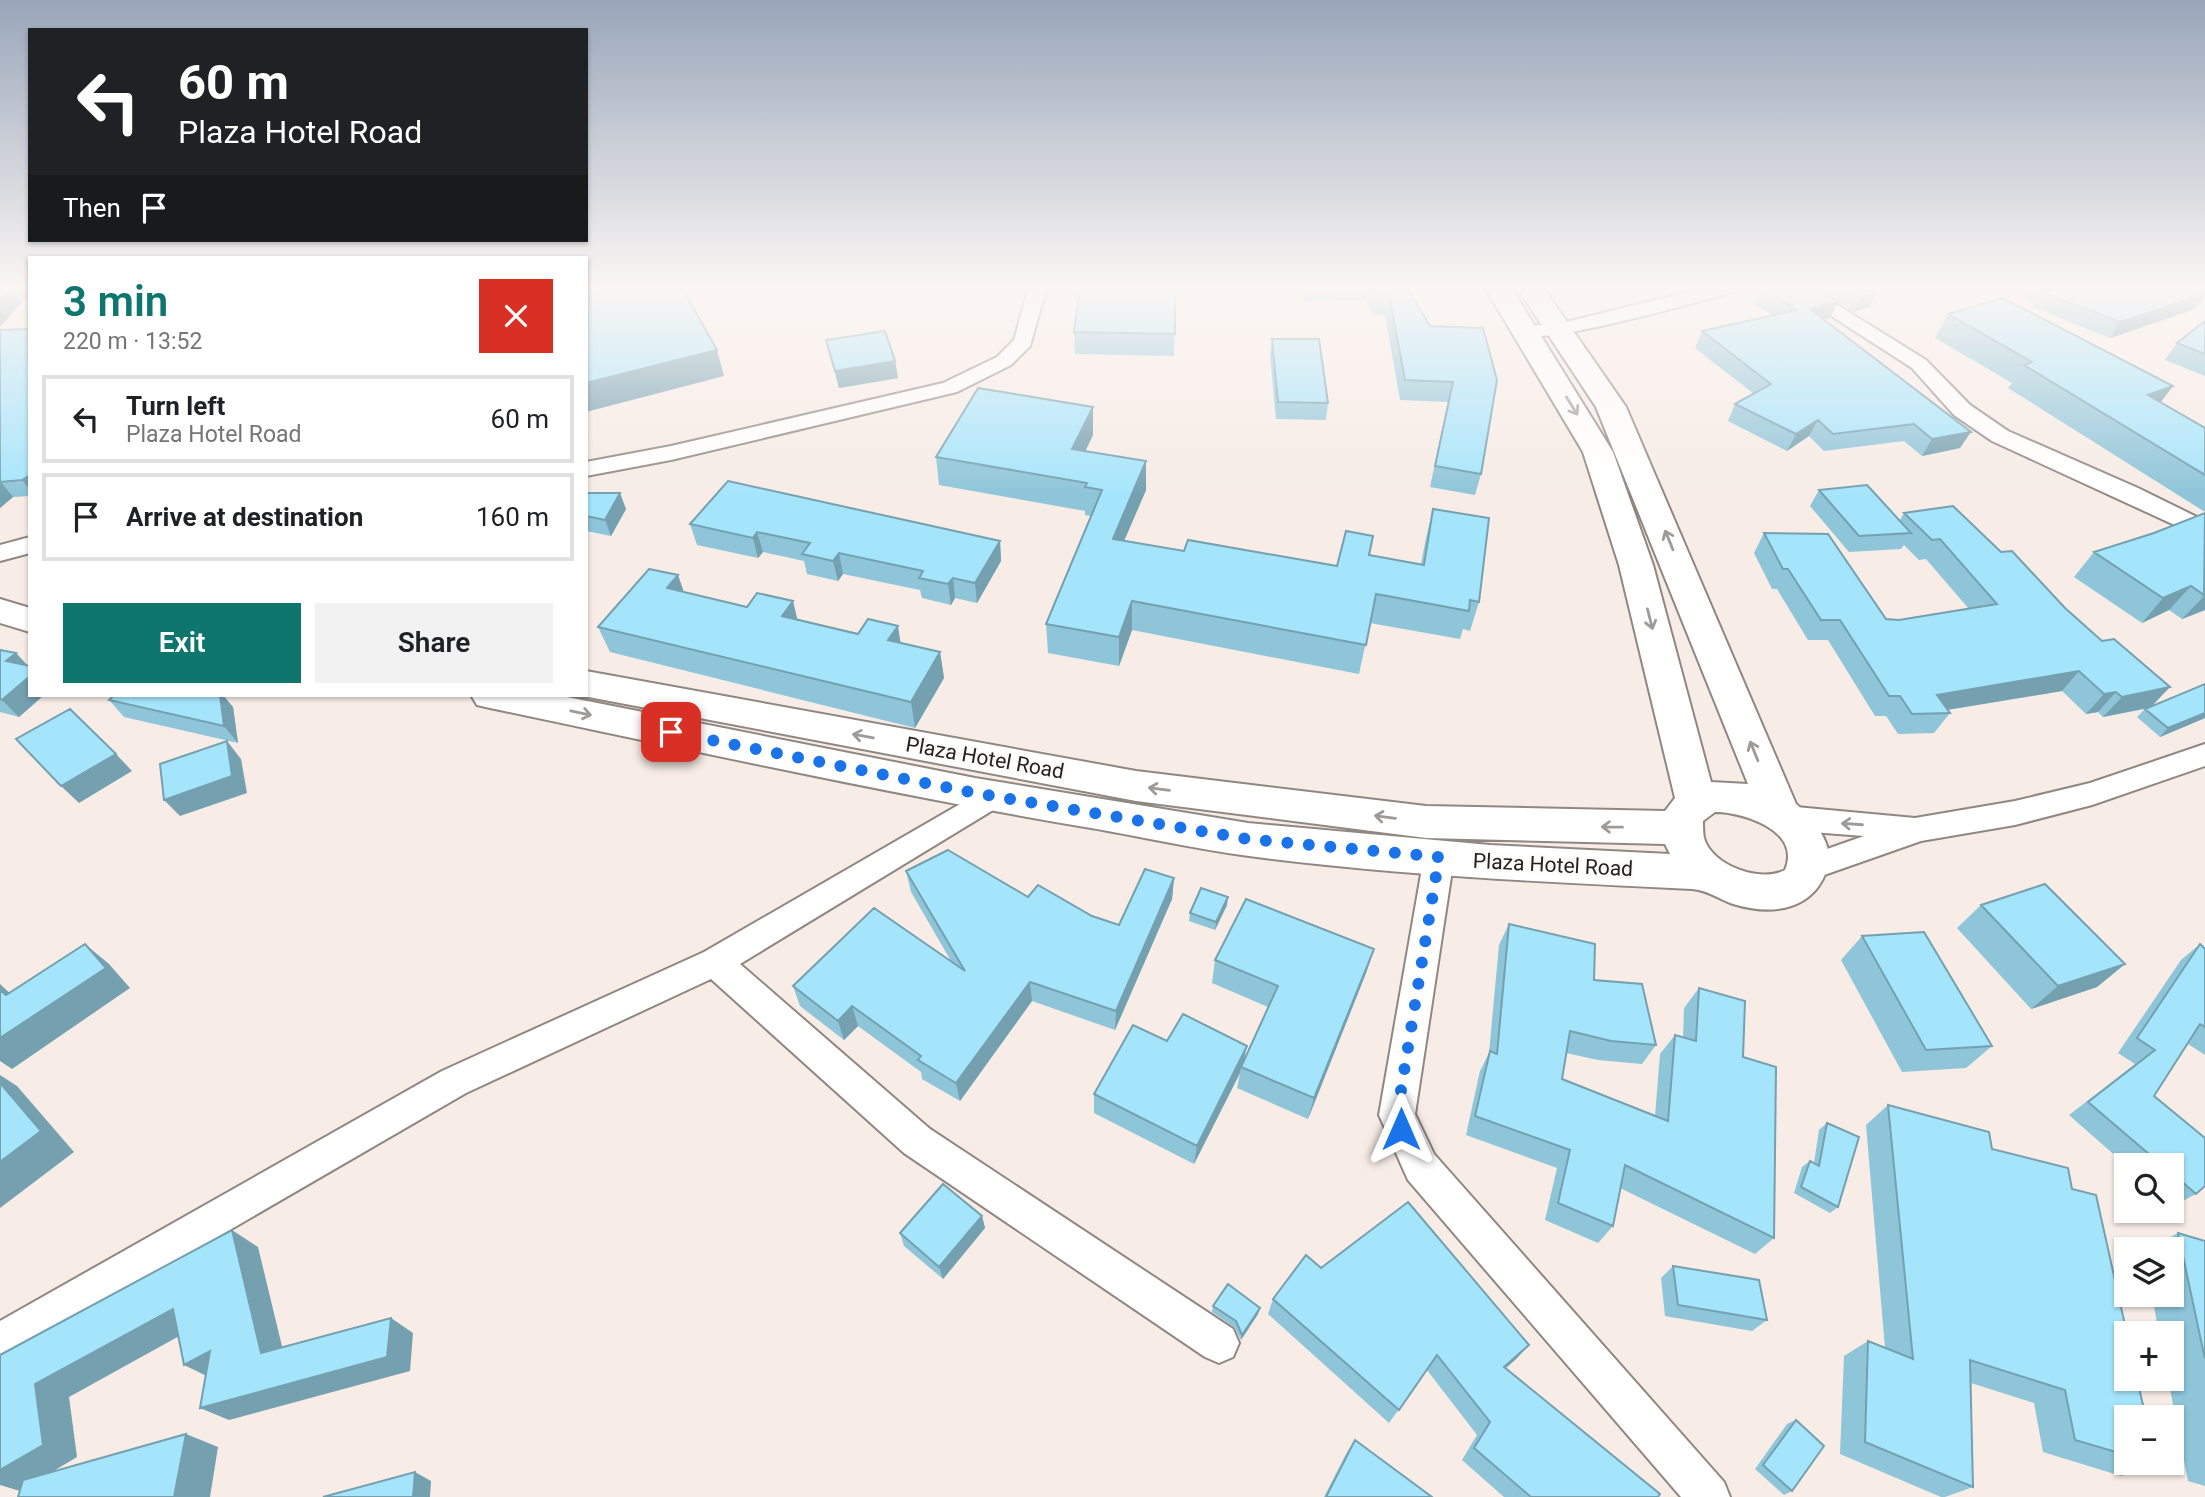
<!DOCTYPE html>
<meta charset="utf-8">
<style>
body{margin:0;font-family:Roboto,sans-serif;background:#f2f2f2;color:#202124;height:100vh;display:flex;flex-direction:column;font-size:26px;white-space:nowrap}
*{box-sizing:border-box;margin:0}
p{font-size:23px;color:#757577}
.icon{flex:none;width:38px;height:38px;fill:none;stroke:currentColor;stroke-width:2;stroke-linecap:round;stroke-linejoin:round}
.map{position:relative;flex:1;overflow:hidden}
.drawer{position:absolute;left:28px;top:256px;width:560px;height:441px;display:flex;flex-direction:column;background:#fff;border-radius:0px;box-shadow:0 2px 5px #0004}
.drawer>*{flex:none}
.hud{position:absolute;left:28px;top:28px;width:560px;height:214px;border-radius:0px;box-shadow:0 2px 5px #0004;background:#202124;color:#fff;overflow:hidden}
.tools{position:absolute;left:2114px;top:1153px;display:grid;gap:14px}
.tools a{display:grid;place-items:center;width:70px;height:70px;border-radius:0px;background:#fff;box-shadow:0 2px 5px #0004;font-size:35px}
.pin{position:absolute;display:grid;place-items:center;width:60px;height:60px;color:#fff;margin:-30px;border-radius:14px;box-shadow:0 4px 10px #0006}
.me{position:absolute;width:77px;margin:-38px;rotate:0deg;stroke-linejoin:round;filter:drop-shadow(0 0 5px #0008)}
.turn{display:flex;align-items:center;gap:24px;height:147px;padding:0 35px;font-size:32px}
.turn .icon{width:91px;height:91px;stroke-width:2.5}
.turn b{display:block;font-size:49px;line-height:60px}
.then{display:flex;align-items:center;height:66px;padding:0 35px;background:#0003;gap:14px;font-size:26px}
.round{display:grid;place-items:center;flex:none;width:74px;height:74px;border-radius:0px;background:#f2f2f2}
.summary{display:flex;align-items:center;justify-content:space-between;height:119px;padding:0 35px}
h1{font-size:42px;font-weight:600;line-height:52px;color:#0f766e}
.primary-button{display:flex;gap:14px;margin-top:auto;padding:14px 35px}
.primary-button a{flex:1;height:80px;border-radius:0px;background:#0f766e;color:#fff;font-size:28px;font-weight:600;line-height:80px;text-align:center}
.primary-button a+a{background:#f2f2f2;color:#202124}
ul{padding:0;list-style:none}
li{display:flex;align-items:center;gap:21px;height:88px;margin:0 14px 10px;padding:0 21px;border:4px solid #e0e0e0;border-radius:0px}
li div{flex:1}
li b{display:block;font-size:26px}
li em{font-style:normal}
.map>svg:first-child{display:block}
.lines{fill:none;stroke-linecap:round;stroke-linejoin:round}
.minor-casing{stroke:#918782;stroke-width:4}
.primary-casing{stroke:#918782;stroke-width:4}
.minor{fill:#fff;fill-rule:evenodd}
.primary{fill:#fff;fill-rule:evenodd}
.wall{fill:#8ec5d9}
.shaded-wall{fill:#74a0b0}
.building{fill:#a5e5fc;stroke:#74a0b0;stroke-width:2}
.oneway{stroke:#9d9b9a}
.route{stroke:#1a73e8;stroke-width:12;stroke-dasharray:0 21.6}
.labels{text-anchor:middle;stroke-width:6;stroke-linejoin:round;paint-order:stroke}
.street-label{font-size:21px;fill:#25211f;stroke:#fefcfa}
</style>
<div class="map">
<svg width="2205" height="1497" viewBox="0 0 2205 1497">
<rect width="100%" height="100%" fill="#f7ece6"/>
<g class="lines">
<!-- minor casing -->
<g class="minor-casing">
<path id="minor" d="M1029 286H1047L1030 346 1011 365 957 392 671 460 586 476V462L671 446 943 383 997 357 1014 340Z
M1712 286H1743L1741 290C1709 298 1529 352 1513 332L1523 326 1558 324Z
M1785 286H1807L1926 360 1970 405 2008 431 2138 488 2205 521V539L1992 441 1954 415 1912 368Z
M30 537V553L0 561V545Z
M2205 744V766L2092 805 2015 825 1921 841 1807 881 1796 878 1792 869 1796 860 1864 836 1785 830 1775 826 1770 818 1775 810 1785 806 1915 818 2015 801 2090 783Z
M993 785 1003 788 1007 796 1003 804 740 964 930 1129 1233 1329 1239 1343 1233 1357 1219 1363 1205 1357 904 1153 711 979 466 1093 0 1363V1321L442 1071 704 952Z
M1439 845 1450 848 1454 857 1415 1114 1434 1154 1724 1482 1730 1497H1681L1408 1180 1379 1115 1424 857 1428 848Z"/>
</g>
<!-- primary casing -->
<g class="primary-casing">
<path id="primary" d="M1484 286H1510L1613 452 1653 565 1711 782 1748 784 1596 407 1516 286H1542L1626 407 1796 804C1812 817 1834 844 1828 866 1815 911 1772 916 1733 904 1719 899 1707 890 1692 889 1544 882 1396 875 1249 856 1196 849 1143 837 1091 828 889 794 690 750 490 708L477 705 471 695H557L975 778 1248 823 1490 845 1670 854 1665 844 1426 838 1136 801 578 695H586V671L1136 771 1426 806 1665 811 1675 798 1619 565 1583 452ZM1715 812C1742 812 1802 830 1785 870 1761 883 1712 866 1704 838 1703 833 1703 826 1703 821Z
M0 599 30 608V632L0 623Z"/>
</g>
<!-- minor -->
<use href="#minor" class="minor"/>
<!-- primary -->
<use href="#primary" class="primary"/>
</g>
<!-- wall -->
<path class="wall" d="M802 286H911V287L803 288Z
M931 286H979L976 290Z
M1070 286H1175L1174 356 1075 354 1074 332 1080 293V286Z
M1300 286H1406L1430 326 1483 328 1481 474 1475 495 1430 487 1448 402 1400 400 1385 314 1373 315 1365 300 1305 302Z
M1579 286H1640L1639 287 1585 292Z
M1771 286H1862L1876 294 1869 307 1853 312 1837 302 1830 318 1824 320 1960 448 1922 456 1904 441 1824 451 1809 436 1787 451 1728 421 1735 404 1754 394 1695 348 1702 331 1772 315 1755 305 1762 289Z
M2030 286H2194L2205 292V295L2195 309 2110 338 2032 307 2035 303 2023 297Z
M1948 314 2161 403 2205 428V512L2008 388 2012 383 1935 338Z
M2205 321V376L2165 360 2177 343Z
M30 329V496L13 497 0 508V330Z
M1272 339 1328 403 1326 420 1276 419 1270 355Z
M826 340 895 361 898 378 839 388 830 357Z
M1093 435 1085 451 1146 490 1124 540 1184 551 1337 566 1369 555 1421 564 1426 538 1433 509 1479 602 1470 631 1463 629 1460 639 1370 623 1359 674 1132 630 1119 666 1048 653 1046 624 1091 516 1085 515V511L939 485 936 457Z
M1819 490 1900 520 1904 513 1953 506 2153 706 2205 718 2160 737 2137 717 2145 709 2103 717 2098 712 2086 714 2062 691 1947 710 1950 713 1934 733 1898 734 1886 716H1875L1828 640H1808L1777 589H1772L1754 553 1764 533 1886 619 1899 620 1969 609 1926 559 1919 560 1904 545 1901 549 1849 552 1810 506Z
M586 493 626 509 611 536 586 531Z
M2205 513V610L2182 619 2169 610 2142 623 2074 577 2094 552 2154 533Z
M690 524 1000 541 1001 561 977 603 955 598 951 605 922 598 920 590 843 574 838 581 807 574 804 561 763 552 758 558 697 545Z
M683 592 747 607 793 601 797 619 940 652 944 678 915 728 610 652 598 627Z
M0 650 16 653 27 666 30 695H44L19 717 0 712Z
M109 700 233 707 238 743 124 717Z
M906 871 1028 897 1119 925 1174 878 1172 899 1115 1030 1032 1001 960 1101 922 1079 921 1072 858 1026 844 1040 800 1006 793 986 951 961 911 892Z
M1227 905 1215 930 1189 921 1190 913Z
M1981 905 2125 964 2097 987 2031 1009 1957 928Z
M1509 924 1594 980 1656 1045 1642 1064 1598 1060 1566 1053 1562 1079 1655 1116 1660 1054 1675 1035 1683 1037 1684 1008 1699 988 1743 1057 1774 1238 1755 1254 1620 1188 1613 1226 1598 1243 1545 1220 1557 1168 1466 1135 1480 1071 1489 1053 1499 945Z
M1862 936 1992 1046 1966 1068 1902 1072 1841 960Z
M2200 944 2205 949V1055L2188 1044 2154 1096 2196 1194 2173 1206 2172 1205V1166H2127L2069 1115 2135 1064 2118 1053 2181 960Z
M1374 949 1366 973 1308 1119 1237 1088 1240 1073 1194 1164 1094 1113V1094L1167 1041 1247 1046 1244 1059 1268 1007 1212 983 1215 960Z
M1888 1105 1992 1149 2126 1418V1463H2156V1465L2121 1476 2043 1452 2034 1403 1971 1383 1973 1487 1945 1497H1941L1840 1454 1844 1356 1868 1341 1885 1348 1866 1125Z
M1827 1123 1838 1207 1830 1213 1794 1193 1802 1167 1810 1161 1814 1163 1819 1130Z
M982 1216 985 1228 943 1279 904 1246 900 1233Z
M2178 1233 2205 1241V1486L2188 1481 2168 1379H2172V1334H2159L2152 1295H2172V1250H2146Z
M1673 1266 1767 1320 1752 1331 1665 1316 1661 1278Z
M1321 1268 1529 1345 1516 1359 1505 1369 1658 1497H1504L1462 1460 1477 1435 1427 1370 1389 1423 1268 1314 1273 1299Z
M1213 1306 1258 1314 1241 1340 1234 1327 1212 1312Z
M1796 1420 1792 1491 1784 1495 1755 1469 1787 1424Z
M1355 1440 1432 1497H1324L1347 1452Z"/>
<!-- shaded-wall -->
<path class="shaded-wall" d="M13 286H30V293L0 327V300Z
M1876 294 1869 307 1853 312 1860 298Z
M2205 294 2195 309 2110 338 2120 322Z
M1838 302 1830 318 1802 326 1810 309Z
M717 350 724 376 586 412V383Z
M895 361 898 378 839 388 835 371Z
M2173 386 2155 410 2148 395Z
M1093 407V435L1073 477 1072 449Z
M1818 420 1809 436 1787 451 1796 434Z
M1971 432 1960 448 1922 456 1932 439Z
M1146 461V490L1113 567V539Z
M30 475V490L22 480Z
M0 481 13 497 0 508Z
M620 493 626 509 611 536 605 520Z
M757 532 763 552 758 558 753 538Z
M1000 541 1001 561 977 603 975 583Z
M839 553 843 574 838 581 833 561Z
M678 575 687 601 667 588Z
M953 578 955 598 951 605 948 584Z
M2191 586 2169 610 2142 623 2163 598Z
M2205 595V610L2182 619Z
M793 601 799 627 782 616Z
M1132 601V630L1119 666V637Z
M898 626 902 652 888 640Z
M940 652 944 678 915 728 911 702Z
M16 653 30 668 6 661Z
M2079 671 2062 691 1922 714 1937 695Z
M30 676V695H44L19 717 2 700Z
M2170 687 2151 707 2103 717 2122 697Z
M2116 692 2098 712 2086 714 2104 694Z
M220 695H223L233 707 238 743 224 726Z
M2205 713V718L2160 737 2168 728Z
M227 741 241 759 247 793 180 816 164 800Z
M116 754 132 771 79 803 61 786Z
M1174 878 1172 899 1115 1030 1116 1011Z
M1228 897 1227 905 1215 930 1216 922Z
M85 944 109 964 130 988 12 1069 0 1061V1038Z
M1374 949 1366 973 1308 1119 1314 1098Z
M2125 964 2097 987 2031 1009 2058 986Z
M1030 982 1032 1001 960 1101 956 1083Z
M0 984 33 1015 6 995 0 990Z
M852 1006 858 1026 844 1040 838 1021Z
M1247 1046 1242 1067H1241L1240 1073 1194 1164 1197 1146Z
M0 1075 17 1086 74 1152 0 1208Z
M982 1216 985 1228 943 1279 939 1267Z
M232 1230 258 1247 287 1367 261 1353Z
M1260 1308 1258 1314 1241 1340 1242 1335Z
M173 1309 201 1324 69 1397 77 1457 20 1491 0 1485V1470L35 1384Z
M391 1318 413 1333 410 1371 229 1420 200 1408Z
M1529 1345 1516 1359 1491 1381 1504 1367Z
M210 1351 213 1379 184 1365Z
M186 1434 218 1447 210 1497H174Z
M415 1472 431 1481 430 1497H413Z"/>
<!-- building -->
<path class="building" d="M0 286H13L0 300Z
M586 286H681L717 350 586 383Z
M1105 286H1175V334L1074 332 1079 293Z
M1372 286H1406L1430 326 1483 328 1497 380 1481 474 1435 466 1453 382 1405 380 1389 294 1377 295Z
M1771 286H1813L1838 302 1810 309 1971 432 1932 439 1914 424 1833 434 1818 420 1796 434 1735 404 1771 384 1702 331 1797 310 1762 289Z
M1839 286H1862L1876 294 1860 298Z
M2041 286H2194L2205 292V294L2120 322 2042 292 2049 290Z
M2003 298 2173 386 2148 395 2205 428V475L2024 365 2032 362 1948 314Z
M2205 321V354L2177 343Z
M30 329V475L22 480 0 482V330Z
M885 331 895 361 835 371 826 340Z
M1272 339H1319L1328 403 1278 402Z
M978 388 1093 407 1072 449 1146 461 1113 539 1184 551 1188 540 1337 566 1346 531 1373 536 1369 555 1424 565 1433 509 1489 518 1479 602 1470 600 1469 611 1376 594 1366 645 1132 601 1119 637 1046 624 1102 490 1085 487 1087 483 936 457Z
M728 481 1000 541 975 583 953 578 948 584 919 578 923 571 839 553 833 561 802 554 810 543 757 532 753 538 690 524Z
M1867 485 1911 533 1859 536 1819 490Z
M586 493H620L605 520 586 516Z
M1953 506 2001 552 2012 551 2065 608 2102 641 2114 639 2170 687 2122 697 2116 692 2104 694 2079 671 1937 695 1950 713 1912 714 1900 696H1889L1840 620H1821L1788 569H1783L1764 533 1828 534 1886 619 1899 620 1997 604 1940 539 1932 540 1904 513Z
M2205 513 2204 595 2191 586 2163 598 2094 552 2154 533Z
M649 569 678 575 667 588 747 607 757 593 793 601 782 616 858 634 868 619 898 626 888 640 940 652 911 702 598 627Z
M0 650 16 653 6 661 30 666V676L2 700 0 699Z
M2205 684V713L2168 728 2145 709Z
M114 695H220L224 726 109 700Z
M70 709 116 754 61 786 16 739Z
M227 741 232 776 164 800 160 764Z
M948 850 1028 897 1038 885 1092 916 1119 925 1145 869 1174 878 1116 1011 1030 982 956 1083 918 1060 921 1056 852 1006 838 1021 793 986 874 908 965 971 906 871Z
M2045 884 2125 964 2058 986 1981 905Z
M1201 888 1228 897 1216 922 1190 913Z
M1246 899 1374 949 1314 1098 1241 1067 1278 986 1215 960Z
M1509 924 1595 944 1594 980 1642 984 1656 1045 1611 1041 1570 1031 1562 1079 1668 1121 1675 1035 1696 1041 1699 988 1745 1001 1743 1057 1776 1067 1774 1238 1625 1165 1613 1226 1558 1203 1570 1150 1475 1116 1490 1051 1497 1054Z
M1924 932 1992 1046 1926 1050 1862 936Z
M85 944 106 968 0 1038V990L6 995Z
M2200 944 2205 949V1027L2200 1024 2154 1096 2205 1138V1186L2196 1194 2172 1173V1166H2163L2088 1102 2155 1050 2137 1038Z
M1183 1014 1247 1046 1197 1146 1094 1094 1133 1025 1167 1041Z
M0 1083 41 1131 0 1162Z
M1888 1105 1989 1132 1992 1149 2068 1168 2072 1189 2096 1195 2127 1334 2126 1379H2137L2146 1418H2126V1455L2075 1440 2065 1390 1970 1360 1973 1487 1865 1442 1868 1341 1913 1359Z
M1827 1123 1859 1137 1838 1207 1801 1187 1810 1161 1819 1166Z
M943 1184 982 1216 939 1267 900 1233Z
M1408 1202 1529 1345 1504 1367 1660 1494 1658 1497H1531L1474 1448 1490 1422 1437 1355 1399 1410 1273 1299 1306 1255 1321 1268Z
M232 1230 261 1353 391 1318 387 1357 200 1408 210 1351 184 1365 173 1309 35 1384 43 1445 0 1470V1355Z
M2178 1233 2205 1241V1359Z
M1673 1266 1759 1280 1767 1320 1678 1305Z
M1228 1284 1260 1308 1242 1335 1236 1321 1213 1306Z
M1796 1420 1824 1446 1792 1491 1763 1465Z
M186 1434 174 1497H18L23 1480Z
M1355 1440 1432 1497H1326Z
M415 1472 413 1497H323Z"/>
<!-- one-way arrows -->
<defs><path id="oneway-shaft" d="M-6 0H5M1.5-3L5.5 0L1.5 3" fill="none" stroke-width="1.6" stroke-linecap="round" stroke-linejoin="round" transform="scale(1.75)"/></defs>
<g class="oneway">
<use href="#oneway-shaft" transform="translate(1572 406) rotate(58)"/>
<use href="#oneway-shaft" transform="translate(1669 540) rotate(-112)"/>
<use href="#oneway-shaft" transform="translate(1650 619) rotate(76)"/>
<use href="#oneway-shaft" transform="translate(581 713) rotate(12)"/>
<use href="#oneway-shaft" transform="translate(863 736) rotate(-170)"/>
<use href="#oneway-shaft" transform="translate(1754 751) rotate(-112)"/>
<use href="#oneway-shaft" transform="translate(1159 789) rotate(-173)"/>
<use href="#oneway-shaft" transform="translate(1385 817) rotate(-173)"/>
<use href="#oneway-shaft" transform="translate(1852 824) rotate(-176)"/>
<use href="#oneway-shaft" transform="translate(1612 827) rotate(-179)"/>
</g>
<!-- sky -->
<linearGradient id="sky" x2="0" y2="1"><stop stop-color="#99a6ba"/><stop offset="0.58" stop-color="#fbf6f4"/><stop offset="1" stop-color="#fbf6f4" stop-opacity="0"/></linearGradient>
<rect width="2205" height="496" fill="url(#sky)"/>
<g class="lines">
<!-- route -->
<path class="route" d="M671 732 975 793 1248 839 1439 857 1397 1115 1401 1129"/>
</g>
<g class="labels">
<!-- street labels -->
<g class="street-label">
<text transform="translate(985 758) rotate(10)" y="7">Plaza Hotel Road</text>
<text transform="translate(1553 865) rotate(3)" y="7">Plaza Hotel Road</text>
</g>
</g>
</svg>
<div class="tools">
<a><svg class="icon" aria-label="search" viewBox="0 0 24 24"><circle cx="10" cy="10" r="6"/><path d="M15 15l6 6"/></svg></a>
<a><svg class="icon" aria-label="layers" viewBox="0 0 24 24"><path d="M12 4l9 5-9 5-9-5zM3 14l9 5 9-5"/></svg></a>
<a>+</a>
<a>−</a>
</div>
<div class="pin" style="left:671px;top:732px;background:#d93025"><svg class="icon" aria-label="arrive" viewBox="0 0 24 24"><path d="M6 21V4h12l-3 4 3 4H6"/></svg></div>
<svg class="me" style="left:1401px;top:1129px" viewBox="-20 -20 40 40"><path d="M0-17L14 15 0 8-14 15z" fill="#1a73e8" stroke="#fff" stroke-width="4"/></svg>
<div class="hud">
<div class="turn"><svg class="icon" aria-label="left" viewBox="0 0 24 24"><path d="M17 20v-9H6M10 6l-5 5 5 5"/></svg><div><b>60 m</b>Plaza Hotel Road</div></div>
<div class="then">Then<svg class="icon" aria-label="arrive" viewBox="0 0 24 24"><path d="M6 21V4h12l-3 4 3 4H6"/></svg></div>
</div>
<section class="drawer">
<div class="summary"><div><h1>3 min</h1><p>220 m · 13:52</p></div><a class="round" style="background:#d93025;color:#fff"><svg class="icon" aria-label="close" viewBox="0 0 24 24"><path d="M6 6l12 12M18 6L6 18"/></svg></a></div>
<ul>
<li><svg class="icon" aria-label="left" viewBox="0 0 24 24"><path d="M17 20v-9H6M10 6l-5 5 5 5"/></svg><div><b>Turn left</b><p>Plaza Hotel Road</p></div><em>60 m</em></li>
<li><svg class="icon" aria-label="arrive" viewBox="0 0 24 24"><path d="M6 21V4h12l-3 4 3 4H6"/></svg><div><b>Arrive at destination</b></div><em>160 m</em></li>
</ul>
<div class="primary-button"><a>Exit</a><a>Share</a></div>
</section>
</div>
